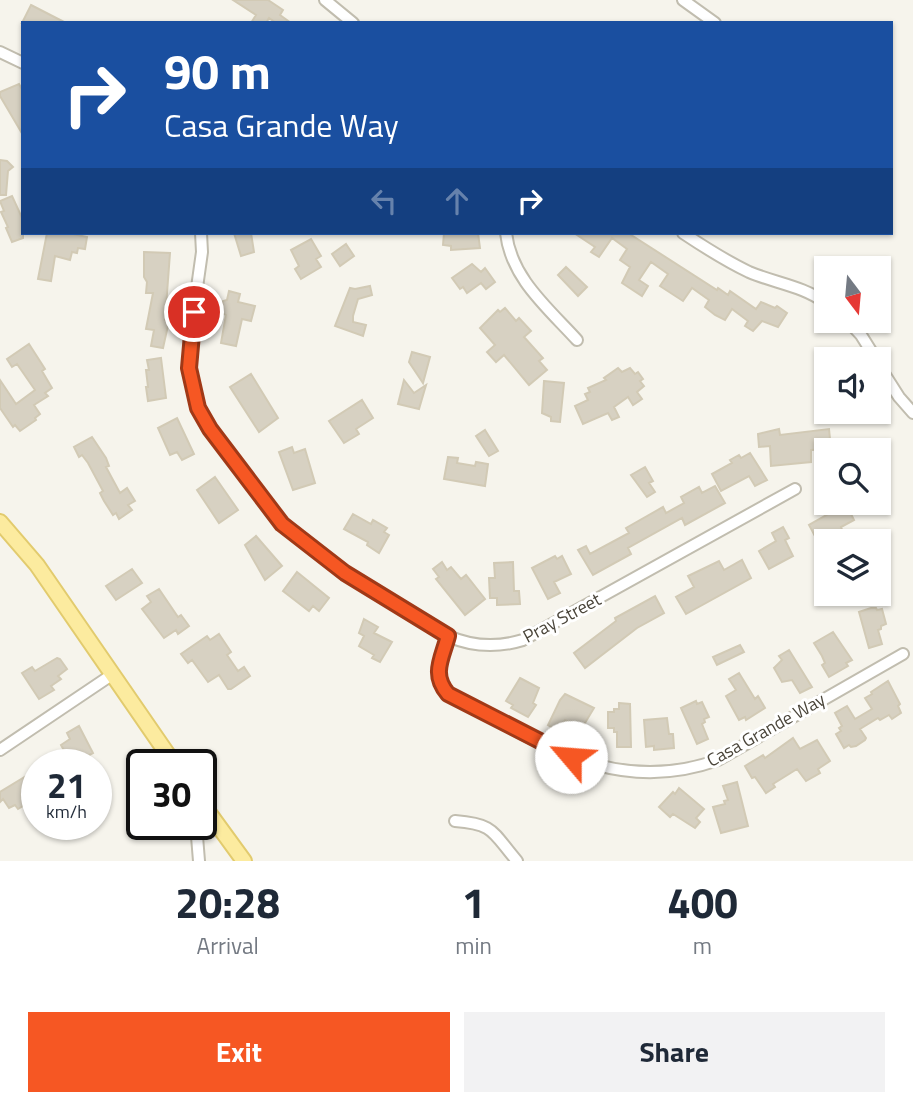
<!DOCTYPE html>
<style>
body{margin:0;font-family:"Titillium Web",sans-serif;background:#f2f2f3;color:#1f2937;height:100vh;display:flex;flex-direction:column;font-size:26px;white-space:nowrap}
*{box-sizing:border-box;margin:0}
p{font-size:23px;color:#747a83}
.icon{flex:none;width:38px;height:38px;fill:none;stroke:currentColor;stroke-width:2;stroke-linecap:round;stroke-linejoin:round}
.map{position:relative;height:861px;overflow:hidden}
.drawer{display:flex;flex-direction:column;background:#fff;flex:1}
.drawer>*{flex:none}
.top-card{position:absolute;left:21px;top:21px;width:872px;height:214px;border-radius:0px;box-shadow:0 2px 5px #0004;background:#1a4fa0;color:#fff;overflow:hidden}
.needle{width:46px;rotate:164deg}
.controls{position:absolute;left:814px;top:256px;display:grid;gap:14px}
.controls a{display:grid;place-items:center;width:77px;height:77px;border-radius:0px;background:#fff;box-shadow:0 2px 5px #0004;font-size:35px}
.speed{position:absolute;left:21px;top:749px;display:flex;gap:14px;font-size:35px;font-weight:700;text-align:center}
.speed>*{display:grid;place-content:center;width:91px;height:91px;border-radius:50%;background:#fff;box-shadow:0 2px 5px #0004;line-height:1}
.speed small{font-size:18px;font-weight:400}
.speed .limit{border:4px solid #111;border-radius:10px;background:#fff;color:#111}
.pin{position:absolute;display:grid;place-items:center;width:60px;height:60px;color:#fff;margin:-30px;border:4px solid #fff;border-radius:50%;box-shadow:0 2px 7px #0007}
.me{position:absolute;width:77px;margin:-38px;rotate:297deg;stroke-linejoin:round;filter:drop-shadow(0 0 5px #0008)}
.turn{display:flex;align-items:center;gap:24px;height:147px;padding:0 28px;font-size:32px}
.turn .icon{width:91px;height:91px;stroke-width:2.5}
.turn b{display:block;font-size:49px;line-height:60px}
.lanes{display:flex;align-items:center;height:66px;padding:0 28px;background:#0003;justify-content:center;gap:35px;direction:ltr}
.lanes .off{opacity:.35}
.eta{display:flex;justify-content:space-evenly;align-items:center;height:119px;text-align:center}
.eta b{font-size:42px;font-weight:700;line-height:49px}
.button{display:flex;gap:14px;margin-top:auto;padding:14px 28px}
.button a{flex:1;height:80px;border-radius:0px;background:#f65723;color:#fff;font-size:28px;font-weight:700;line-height:80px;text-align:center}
.button a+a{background:#f2f2f3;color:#1f2937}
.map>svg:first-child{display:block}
.building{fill:#d7d1c2;stroke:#d2cab5;stroke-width:2}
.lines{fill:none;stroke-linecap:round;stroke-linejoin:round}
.minor-casing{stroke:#c1bdaf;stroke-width:14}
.major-casing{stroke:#e2cb6e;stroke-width:18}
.minor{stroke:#fff;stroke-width:10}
.major{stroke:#fceb9f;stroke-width:14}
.route-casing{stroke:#a03917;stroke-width:18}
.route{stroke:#f65723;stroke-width:12}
.labels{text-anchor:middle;stroke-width:6;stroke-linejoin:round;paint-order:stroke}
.street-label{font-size:18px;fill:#4a453a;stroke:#fff}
</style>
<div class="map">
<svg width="913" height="861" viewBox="0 0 913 861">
<rect width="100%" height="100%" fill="#f6f4ec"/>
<!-- building -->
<path class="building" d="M233 0H268L283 10 280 15 291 23H276L269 18 266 23H251L256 15Z
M31 5 66 23H22Z
M19 84 23 91V135L0 96V92Z
M0 160 7 161 13 167 8 171 6 195H0Z
M12 196 23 220V238L12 242 6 228 8 227 1 212 4 211 0 201Z
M47 233H68L87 237 85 249 78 248 77 253 72 252 70 260 55 256 51 281 38 279Z
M234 233H251L254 252 241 256Z
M444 233H478L480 248 451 250V246L443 245Z
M574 233H628L717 290 718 288 728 295 730 291 756 309 761 302 775 308 777 306 787 313 778 327 762 321 753 331 745 326 748 321 732 309 725 320 715 315 705 307 709 300 692 288 683 301 660 286 668 274 651 262 639 280 648 286 642 296 622 283 630 267 620 260 627 249 612 238 599 257 591 252 595 247Z
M311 239 321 256 316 259 321 267 301 279 295 269 299 266 291 250Z
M346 244 354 256 340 266 332 254Z
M144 252 170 253 165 320 169 321 163 348 151 346 154 330 146 329 153 293H146L147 282 144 277Z
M472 264 481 272 485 268 495 282 486 289 481 283 467 293 463 287 460 289 452 278Z
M566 267 587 287 578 296 558 275Z
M370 286 372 295 358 299 353 316V322L366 325 363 336 335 326 350 288 355 289Z
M229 291 240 294 238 302 255 306 251 321 242 319 236 346 221 343 226 315 220 312 223 301 227 300Z
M505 308 516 321 519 318 531 331 524 337 543 358 539 361 547 370 529 385 504 355 496 362 487 352 495 345 480 328 498 310 500 312Z
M29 344 45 369 42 371 52 388 45 393 48 396 34 405 40 414 35 418 36 420 20 431 15 425 13 427 0 408V380L16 404 35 390 17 364 12 367 7 359Z
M412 352 430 357 423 383 409 362Z
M161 358 166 398 148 401 146 387H148L146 370H149L147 360Z
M618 368 622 372 630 368 635 374 638 372 643 379 640 381 644 386 637 392 642 399 633 405 628 397 614 407 619 417 612 420 608 413 583 424 575 406 588 400 585 394 590 392 588 388 606 380 604 378Z
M251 374 278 418 259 432 230 387Z
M404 380 414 393 426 385 419 409 398 404Z
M544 381 564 383 560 422 551 421V417L542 413Z
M362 400 373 418 356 429 359 434 344 443 329 421Z
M177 418 194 454 182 460 177 452 170 455 158 428Z
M779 429 780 435 829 429 831 449 811 450V462L771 466 770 446 759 447 758 434Z
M485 430 498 451 489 456 476 436Z
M92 437 106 458 109 466 106 467 120 493 127 488 135 501 128 505 132 510 119 519 116 513 113 515 104 501 100 493 103 491 88 463 82 455 79 457 74 447Z
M292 447 294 453 305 449 315 483 293 490 279 452Z
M750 453 767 480 755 486 749 476 721 491 712 474 732 463 730 460 739 455 741 458Z
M448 457 458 458 457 463 475 466 476 462 488 464 485 486 444 479Z
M645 467 653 481 649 483 655 492 647 497 631 475Z
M215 477 238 510 219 523 197 490Z
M715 486 725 503 685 525 682 518 628 548 631 554 593 575 578 550 586 546 590 554 629 533 626 528 663 507 666 513 684 503 681 497 699 487 702 493Z
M846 504 854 520 841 527 845 537 832 541 828 534 817 540 809 525Z
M353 514 371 524 373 520 387 528 384 532 389 535 379 553 367 545 368 542 344 529Z
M783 527 789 538 785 540 793 556 769 569 759 551 776 541 772 533Z
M256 536 282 566 265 580 245 545Z
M555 556 557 559 562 556 571 574 554 582 560 593 548 599 532 568Z
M742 560 751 578 686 614 676 597 694 587 688 576 719 561 724 570Z
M442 562 447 570 451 567 461 579 466 575 485 599 465 615 436 579 439 577 433 569Z
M513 562 514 591H519L520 604 497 605V598H490L489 578H495L494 563Z
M132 569 142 583 116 600 106 586Z
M297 572 329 598 319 611 313 606 309 611 283 591Z
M159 589 178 617 181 615 189 626 178 634 176 630 164 638 142 609 151 602 147 596Z
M655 596 664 613 637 628 585 668 574 653 616 621 615 618Z
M871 608H876L877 610 882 609 886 624 881 626V629L878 630 882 644 869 648 859 612Z
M364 619 378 627 374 633 392 642 380 662 372 658 374 655 359 646 364 636 359 633Z
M833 632 852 660 846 663 848 666 829 677 822 665 825 663 822 656 814 643Z
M219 634 231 652 227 655 238 671 244 667 250 676 231 689H228L219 675 208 682 192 660 188 663 181 654 207 636 210 640Z
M740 645 744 652 717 665 713 657Z
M789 650 812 687 800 693 792 680 782 682 774 668 782 660 779 656Z
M57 658 60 659 67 669 58 676 61 679 51 686 54 690 39 699 22 673 32 667 35 671Z
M739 673 755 699 758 696 765 708 746 720 745 717 739 720 726 696 736 690 729 679Z
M520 678 539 688 533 703 536 705 528 717 511 708 513 705 506 701Z
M888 681 900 704 898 706 901 713 892 719 889 715 880 720 878 718 860 729 866 738 865 740 856 746 851 747 849 745 844 748 836 734 841 731 839 728 842 726 835 713 847 706 855 719 872 709 865 698 872 694 871 692Z
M565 694 594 708 582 728 565 720 558 731 548 725 560 700Z
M696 701 697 704 702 702 709 717 704 719 705 722 702 724 708 739 697 744 681 708Z
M619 703 630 704 631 747H617V732H614V728H608V712H614V709H619Z
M667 718 669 734H673L674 748 654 750V746L646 747 644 720Z
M79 726 93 753 82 759 80 756 70 761 61 745 70 739 67 733Z
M793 738 800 749 817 740 830 761 818 769 820 773 806 781 797 769 773 784 775 787 766 793 755 777 752 778 745 766 763 755 765 758Z
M31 773 37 782V788L30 795 33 800 18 809 15 805 9 808 3 799 0 802V792Z
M737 782 748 826 721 833 713 807 725 804 724 801 728 800 723 786Z
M679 788 704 809 696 818 700 822 695 828 673 814 670 817 659 807 673 792 675 794Z"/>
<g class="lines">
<!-- minor casing -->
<g class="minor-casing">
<path id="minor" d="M325 0 353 23
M683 0 715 23
M0 52 23 63
M201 233 202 252 190 337 189 368 198 408 210 429 282 524 345 573 448 636C473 647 497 648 523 640L795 489
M506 233C511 278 548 308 577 340
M683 233C704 247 726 261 749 272 775 283 803 286 826 303
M847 320 861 335 876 359
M878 364 899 397 913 413
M448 636C442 659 431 674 448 694 538 740 612 798 718 760L903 654
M0 750 113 674
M455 821C495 824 492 832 517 861
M196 824 199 861"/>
</g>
<!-- major casing -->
<g class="major-casing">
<path id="major" d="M0 522 37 565 175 765
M201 802 244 861"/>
</g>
<!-- minor -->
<use href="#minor" class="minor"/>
<!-- major -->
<use href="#major" class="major"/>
</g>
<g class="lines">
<!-- route casing -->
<g class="route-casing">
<path id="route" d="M194 312 189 368 198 408 210 429 282 524 345 573 448 636C442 659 431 674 448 694L571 757"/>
</g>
<!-- route -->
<use href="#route" class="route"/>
</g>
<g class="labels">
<!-- street labels -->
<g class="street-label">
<text transform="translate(562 618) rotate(-28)" y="6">Pray Street</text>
<text transform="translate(766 730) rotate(-29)" y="6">Casa Grande Way</text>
</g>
</g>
</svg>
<div class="controls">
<a><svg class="needle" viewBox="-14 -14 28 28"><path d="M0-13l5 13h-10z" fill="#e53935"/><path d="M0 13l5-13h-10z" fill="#747a83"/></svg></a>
<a><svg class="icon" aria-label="sound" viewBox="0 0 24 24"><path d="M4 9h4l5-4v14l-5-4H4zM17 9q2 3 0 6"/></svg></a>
<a><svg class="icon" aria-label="search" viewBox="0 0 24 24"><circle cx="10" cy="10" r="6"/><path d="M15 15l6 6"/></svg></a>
<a><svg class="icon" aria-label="layers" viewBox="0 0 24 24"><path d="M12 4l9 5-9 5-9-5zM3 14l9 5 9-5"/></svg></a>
</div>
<div class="speed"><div>21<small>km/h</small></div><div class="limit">30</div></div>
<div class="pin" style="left:194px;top:312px;background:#d93025"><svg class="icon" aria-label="arrive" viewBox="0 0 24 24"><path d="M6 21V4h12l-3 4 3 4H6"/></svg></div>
<svg class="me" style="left:571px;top:757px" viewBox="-20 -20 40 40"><circle r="19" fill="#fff"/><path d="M0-13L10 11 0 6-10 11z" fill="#f65723"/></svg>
<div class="top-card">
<div class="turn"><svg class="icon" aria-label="right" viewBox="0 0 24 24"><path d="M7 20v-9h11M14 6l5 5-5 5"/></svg><div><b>90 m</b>Casa Grande Way</div></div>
<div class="lanes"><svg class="icon off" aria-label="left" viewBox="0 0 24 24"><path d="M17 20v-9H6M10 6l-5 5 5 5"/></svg><svg class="icon off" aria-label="ahead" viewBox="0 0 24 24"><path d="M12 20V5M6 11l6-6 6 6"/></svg><svg class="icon" aria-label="right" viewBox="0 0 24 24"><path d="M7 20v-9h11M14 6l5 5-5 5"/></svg></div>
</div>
</div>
<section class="drawer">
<div class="eta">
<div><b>20:28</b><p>Arrival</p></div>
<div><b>1</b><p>min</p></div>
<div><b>400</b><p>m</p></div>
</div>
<div class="button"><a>Exit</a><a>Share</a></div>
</section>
